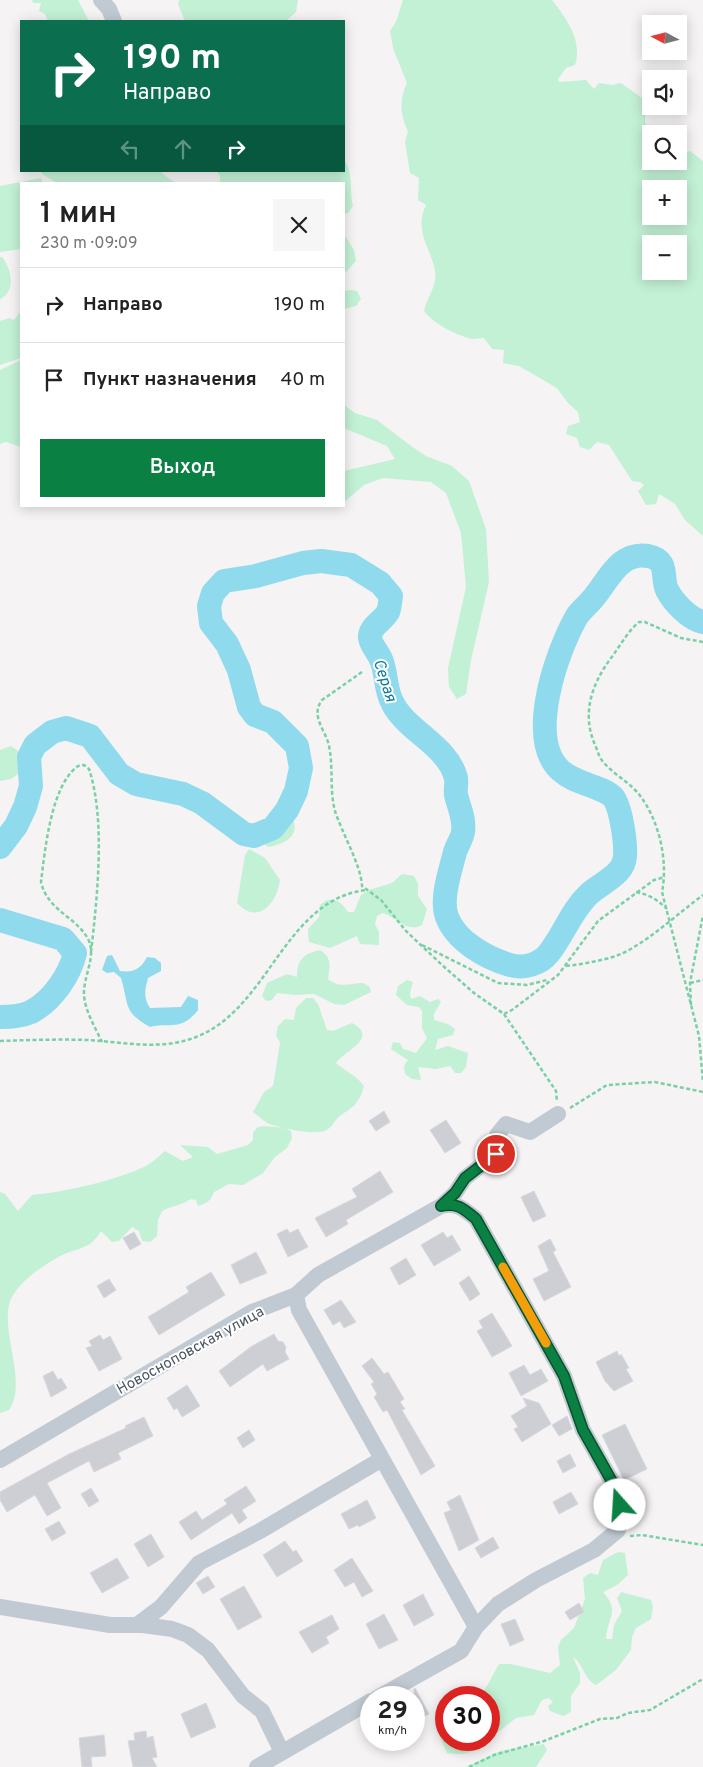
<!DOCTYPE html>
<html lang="ru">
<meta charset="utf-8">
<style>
body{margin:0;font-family:Overpass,sans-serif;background:#f6f6f6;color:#222;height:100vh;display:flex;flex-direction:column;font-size:19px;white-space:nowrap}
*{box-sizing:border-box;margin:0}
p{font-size:16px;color:#767676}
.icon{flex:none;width:28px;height:28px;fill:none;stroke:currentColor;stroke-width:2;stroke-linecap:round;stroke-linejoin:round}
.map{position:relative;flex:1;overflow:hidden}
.sheet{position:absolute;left:20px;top:182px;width:325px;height:325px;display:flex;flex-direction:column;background:#fff;border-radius:0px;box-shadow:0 2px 12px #0003}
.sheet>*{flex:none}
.guide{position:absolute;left:20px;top:20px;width:325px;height:152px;border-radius:0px;box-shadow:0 2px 12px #0003;background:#0b6e4f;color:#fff;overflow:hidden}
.needle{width:32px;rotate:277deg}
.tools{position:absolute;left:642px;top:15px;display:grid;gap:10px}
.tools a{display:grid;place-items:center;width:45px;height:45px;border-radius:0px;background:#fff;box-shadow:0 2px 12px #0003;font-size:25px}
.speed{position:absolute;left:360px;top:1686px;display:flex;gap:10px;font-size:25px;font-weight:700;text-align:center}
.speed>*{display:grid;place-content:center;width:65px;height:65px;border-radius:50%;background:#fff;box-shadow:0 2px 12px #0003;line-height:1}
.speed small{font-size:12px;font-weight:400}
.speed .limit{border:8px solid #d22;background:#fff;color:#111}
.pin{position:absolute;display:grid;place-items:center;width:42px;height:42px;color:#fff;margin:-21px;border:2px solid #fff;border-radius:50%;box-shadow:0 1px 5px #0007}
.me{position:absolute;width:55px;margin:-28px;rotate:341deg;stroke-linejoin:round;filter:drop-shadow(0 0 4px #0008)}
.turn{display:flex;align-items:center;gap:18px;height:105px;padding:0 20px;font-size:22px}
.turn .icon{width:65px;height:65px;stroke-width:2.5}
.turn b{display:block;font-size:35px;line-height:42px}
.lanes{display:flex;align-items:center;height:48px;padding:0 20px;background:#0003;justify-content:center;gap:25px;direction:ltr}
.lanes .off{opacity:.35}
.round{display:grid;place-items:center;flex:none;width:52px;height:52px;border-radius:0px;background:#f6f6f6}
.headline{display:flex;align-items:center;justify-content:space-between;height:85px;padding:0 20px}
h1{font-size:30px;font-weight:600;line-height:38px}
.primary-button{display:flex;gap:10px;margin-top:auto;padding:10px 20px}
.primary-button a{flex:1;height:58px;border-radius:0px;background:#0b8043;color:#fff;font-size:20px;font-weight:600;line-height:58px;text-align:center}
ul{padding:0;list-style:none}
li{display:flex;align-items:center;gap:15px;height:75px;padding:0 20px;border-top:1px solid #e0e0e0}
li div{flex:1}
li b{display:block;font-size:19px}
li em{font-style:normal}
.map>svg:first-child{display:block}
.green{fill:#c3f1d5;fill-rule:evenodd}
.water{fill:#90daee}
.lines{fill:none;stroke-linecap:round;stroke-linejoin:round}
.river{stroke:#90daee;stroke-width:24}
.building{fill:#cdcfd5;stroke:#d7d9de}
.path{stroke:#7ad0a6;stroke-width:2.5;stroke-dasharray:4 2.5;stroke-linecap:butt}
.minor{stroke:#c1cad2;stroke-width:16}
.route-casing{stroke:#07532c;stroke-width:12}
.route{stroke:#0b8043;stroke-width:9}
.slow{stroke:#f59e0b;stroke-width:9}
.labels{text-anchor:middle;stroke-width:4;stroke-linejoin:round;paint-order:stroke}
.street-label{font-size:15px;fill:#4a5661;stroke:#fff}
.water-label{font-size:16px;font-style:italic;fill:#0c7c9b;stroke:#fff}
</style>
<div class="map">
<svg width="703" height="1767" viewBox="0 0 703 1767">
<rect width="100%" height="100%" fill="#f5f3f3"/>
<!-- green -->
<path class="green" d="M32 0H78L89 21H48L45 14 39 11 41 3H33Z
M179 0H298L296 12 286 21H185L178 4Z
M403 0H552C566 18 583 40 575 65L566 68 558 79 559 82 586 80 594 89 599 83 612 85 621 83 642 98 646 104 645 122 651 135V161H679V155L690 151 703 161V536L685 520 675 504 659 494 656 504 646 505 638 491 644 485 640 482 632 481 609 445 597 442 589 450 580 447 577 438 566 434 568 426 580 422 578 412 568 403 557 388 519 366 503 363 504 350 492 349 484 338C479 338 472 340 468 338 453 333 434 324 424 311 426 301 433 291 435 281 439 257 411 235 426 205L418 200 419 178 410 173 405 142 408 131C400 116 399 99 407 83L393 48 390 31 396 22ZM651 189H679V216H651ZM651 244H679V271H651Z
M344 160C354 173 349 190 353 206L348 213 344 214V184H220V176L217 171H344Z
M42 171H159L177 184H55V182L42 174Z
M41 178 43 184H21V249L0 252V186Z
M344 234 354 250 356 261 344 274Z
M0 257H2C11 268 17 291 0 299Z
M352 290 357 291 361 299 356 306 344 309V291Z
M21 311V358L0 365V321L9 318 14 320Z
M21 360V447L6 442 0 444V370Z
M344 405 355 413 377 420 411 446 426 456 452 466 469 481 486 529 489 582 471 660 466 694 457 699 449 687 448 668 466 587 461 533 446 493 431 482 383 478 364 485 344 502V471L395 459 387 446 344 428Z
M11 746 18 751 20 763 18 774 11 779 0 781V750Z
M279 809 289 812C303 833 289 843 268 847L262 842 256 833 260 824Z
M249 849 265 858 280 880C277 903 258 926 237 903L245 855Z
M402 874 414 876 418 884V896L427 909 422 925C406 933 398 918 383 913L377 916 375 924 379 932V945L360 944 357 936 330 948 309 942 308 929 319 917 320 905C331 894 341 901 348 912H354L361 895 369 890 392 883Z
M320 950C332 957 330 966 328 979 340 989 350 983 363 983L370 987 371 992 344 1005 334 1004 314 994 295 995 277 993 272 1000 266 1001 262 996 267 983 287 974 297 977C297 960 303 954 320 950Z
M407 980 413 982 410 993 411 999 420 996 430 1002 438 999 441 1002 434 1014V1020L448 1024 455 1029 453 1035 438 1039 435 1050 448 1046 468 1053 466 1067 461 1073H455L450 1066 436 1069 418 1067 421 1080 412 1079 405 1074 404 1066 408 1060 391 1049 393 1042 400 1043 403 1049 416 1053 427 1038 422 1028V1011L419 1007 407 1005 396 995 398 986Z
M306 998H313L318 1004 327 1030 333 1031 352 1023C380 1038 344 1051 336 1063 345 1071 357 1076 364 1086 360 1102 354 1107 341 1115 334 1120 332 1129 324 1131 312 1135 281 1128 269 1124 264 1121 258 1116 253 1112L264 1092 273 1086 280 1043 276 1035 278 1026 285 1019 294 1020 296 1008Z
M264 1126 285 1128 291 1131 292 1138 287 1148 275 1157 263 1173 243 1185 229 1184 214 1192C211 1201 207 1203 198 1206L196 1200 191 1199C182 1205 172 1206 162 1211L158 1220 157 1236 150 1242 142 1241 139 1231 132 1227 119 1241 112 1242 101 1231C90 1250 79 1247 60 1256 42 1266 18 1282 10 1301 0 1333 28 1382 9 1410L0 1413V1192L5 1194 18 1211 32 1195C64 1192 118 1180 146 1166 153 1162 159 1156 165 1151L183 1161 193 1157 180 1145 208 1147 217 1154 248 1145 253 1140V1132L258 1127Z
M618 1552 625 1553 628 1575 617 1585 603 1592C621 1612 607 1617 606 1639H612L614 1625 622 1611 617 1598 621 1592 651 1600 653 1607 651 1619 636 1628 632 1637 631 1650 616 1670 596 1685C584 1679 584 1665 573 1657L580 1673V1683L571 1696V1712L563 1716 550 1711 548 1706 553 1702 549 1698 542 1700 534 1715 516 1718 489 1739V1698H475L483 1693 499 1664H511L550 1673 560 1665 558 1647 561 1640 574 1628 585 1599 583 1578 590 1573 598 1575 603 1560Z
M446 1720V1740H487C472 1753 467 1756 447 1753L436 1728Z
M544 1744 547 1750 536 1767H466L500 1751Z"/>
<!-- water -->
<path class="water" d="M112 955 120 971C133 973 141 969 147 957L155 958 161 963V971L148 978C145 990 143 997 150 1008L181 1007 188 996 198 1000V1010C181 1032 170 1022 150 1027 123 1012 129 1005 121 978L114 972 107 973 102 970 107 956Z"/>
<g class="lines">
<!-- river -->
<path class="river" d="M0 847 16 826 25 807 31 786 29 757 35 745 52 732 66 728 90 736 119 774 136 784 183 794 202 803 244 834 254 836 273 828 287 810 296 791 301 768 297 746 273 722 255 715 249 707 239 670 227 644 211 623 209 606 213 593 224 581 256 576 303 563 321 561 351 565 380 583 391 596C390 602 390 607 388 612 383 621 369 627 370 638 371 646 380 654 382 662 387 676 385 690 393 704 408 732 448 746 456 778 457 783 455 789 456 795 459 807 465 819 463 832 462 839 457 845 455 852 451 869 440 899 447 917 456 941 486 958 510 965 525 969 540 964 549 953 564 934 571 911 589 894 602 882 624 875 625 856 626 843 621 807 613 797 610 794 603 790 599 789 586 783 572 781 560 770 526 738 557 651 577 616 582 609 590 603 595 596 610 577 620 552 648 556 670 560 661 578 667 590 674 603 689 619 703 622
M0 920 63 939 75 953C70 975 52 1001 31 1012 22 1016 10 1017 0 1017"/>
</g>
<!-- building -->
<path class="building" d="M384 1111 390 1122 376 1131 369 1121Z
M446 1120 461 1143 445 1153 430 1130Z
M380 1171 393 1192 346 1220 348 1224 326 1237 315 1218 357 1197 352 1189Z
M534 1191 546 1216 533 1222 521 1197Z
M287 1229 290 1233 298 1229 308 1247 288 1257 277 1234Z
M134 1232 141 1244 130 1250 123 1238Z
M443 1232 447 1238 452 1235 461 1250 434 1266 421 1245Z
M550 1239 556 1250 553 1252 571 1287 544 1301 533 1279 549 1271 538 1246Z
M256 1252 267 1273 240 1284 231 1265Z
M406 1258 416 1275 399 1285 390 1268Z
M211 1272 225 1295 159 1335 148 1317 189 1292 186 1287Z
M469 1276 480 1294 470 1301 459 1283Z
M109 1279 116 1290 104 1298 97 1286Z
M341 1300 356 1322 344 1328 340 1321 333 1325 324 1310Z
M492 1313 512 1346 492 1357 477 1331 483 1328 479 1321Z
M274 1334 278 1341 283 1342 286 1347 285 1352 289 1359 267 1371 263 1364 230 1387 219 1371 252 1346Z
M100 1335 103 1340 110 1336 122 1359 99 1371 86 1348 92 1346 89 1341Z
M617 1351 619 1356 621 1354 629 1368 626 1369 633 1381 614 1391 605 1381 596 1362Z
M372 1358 384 1374 388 1372 404 1399 400 1402 405 1409 402 1410 435 1466 421 1475 387 1410 383 1412 374 1397 377 1394 371 1384 374 1382 362 1366Z
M524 1365 530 1375 541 1369 548 1381 521 1396 509 1373Z
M53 1371 58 1380 61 1378 67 1388 51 1397 43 1376Z
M187 1385 200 1406 182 1417 177 1408 174 1410 167 1398Z
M523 1398 539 1403 551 1424 522 1442 514 1429 518 1427 511 1416 527 1406Z
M567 1416 572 1429 559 1436 552 1425Z
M144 1417 153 1436 118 1453 121 1459 94 1472 89 1461 47 1483 61 1508 47 1516 35 1495 7 1512 0 1500V1492L69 1454 126 1428 125 1426Z
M625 1424 647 1469 624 1480 602 1435Z
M249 1430 255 1440 243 1448 237 1438Z
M570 1454 576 1466 563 1473 557 1461Z
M246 1486 256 1501 242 1510 247 1518 239 1524 232 1513 191 1540 179 1522 196 1511 202 1520 227 1504 224 1500Z
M91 1488 99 1501 89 1507 81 1494Z
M571 1492 578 1504 559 1514 553 1502Z
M460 1495 479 1540 459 1551 444 1513 451 1510 447 1502Z
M367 1500 376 1518 359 1527 358 1525 349 1529 341 1514Z
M59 1521 66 1533 52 1541 45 1529Z
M151 1534 164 1557 148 1567 134 1544Z
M493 1537 499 1548 481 1558 475 1548Z
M285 1541 293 1552 296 1550 303 1561 277 1577 263 1555Z
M117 1558 129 1578 102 1593 90 1573Z
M352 1558 373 1591 362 1597 354 1582 345 1587 334 1570Z
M208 1576 215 1587 203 1594 196 1583Z
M244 1586 262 1617 238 1630 220 1599Z
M423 1594 434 1615 414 1626 403 1605Z
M579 1603 584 1612 570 1620 565 1612Z
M384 1614 398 1640 379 1649 366 1624Z
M332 1615 339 1629 326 1637 329 1643 312 1653 299 1632Z
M515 1619 524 1640 510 1646 501 1624Z
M415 1688 429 1714 414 1722V1689Z
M206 1703 216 1727 191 1738 181 1714Z
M146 1731 147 1738 153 1736 157 1757 152 1758 157 1767H133L128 1741 135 1740 134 1733Z
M104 1735 106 1756 91 1757 92 1767H82L79 1738Z"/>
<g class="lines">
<!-- path -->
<path class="path" d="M703 642 681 638 645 622H639C628 631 620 646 611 658 591 685 581 715 596 747 598 753 600 759 605 764 616 776 632 784 641 797 660 823 668 862 662 892L699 1036 703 1082
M362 672 322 700C311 715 323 727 328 742 334 763 329 789 335 811 342 833 361 865 362 886L381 900 406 931 442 965 474 993 504 1014 556 1091 557 1102
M636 892C650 895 658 900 667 909
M422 945 498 983 527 985 547 980
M91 952C97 899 106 820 89 769L84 765 78 766C51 785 45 850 41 882 48 912 78 917 89 941 96 958 83 977 84 995 85 1011 95 1027 102 1042
M566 966C583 964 600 961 616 956 645 945 677 914 703 895
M690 983 703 980
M691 1005 690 983 703 915
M504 1014 512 1010 558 975 598 921 654 880 665 877
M0 1041C29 1040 58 1039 87 1040 124 1042 160 1051 196 1037 269 1009 284 900 366 890
M570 1108 607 1085 655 1082 703 1092
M630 1536 642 1535 703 1545
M469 1767 494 1755 544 1741 600 1719 617 1718 628 1713 650 1710 703 1679"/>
<!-- minor -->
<path class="minor" d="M101 0 109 9 114 21
M296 1295 299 1310 476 1627 498 1604 536 1580 594 1550 618 1530 621 1517 619 1494 583 1430 564 1376 476 1219C464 1209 457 1202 441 1206
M0 1460 252 1312 296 1295 318 1275 441 1206 455 1193 465 1178 496 1154 497 1135 506 1124 530 1132 558 1114
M0 1607 110 1625H143L172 1629 188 1635 208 1650 243 1696 262 1711 282 1752
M137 1625 161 1607 199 1563 260 1531 382 1459
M377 1698 461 1651 476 1627
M257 1767 371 1701"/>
</g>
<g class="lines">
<!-- route casing -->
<g class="route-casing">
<path id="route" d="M496 1154 465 1178 455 1193 441 1206C457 1202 464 1209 476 1219L564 1376 583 1430 619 1494 620 1505"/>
</g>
<!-- route -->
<use href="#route" class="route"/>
<!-- slow -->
<path class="slow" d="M503 1267 546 1343"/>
</g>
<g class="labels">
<!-- street labels -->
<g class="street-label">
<text transform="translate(190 1350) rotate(-29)" y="5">Новосноповская улица</text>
</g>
<!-- water labels -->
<g class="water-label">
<text transform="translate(386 680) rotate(72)" y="6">Серая</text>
</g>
</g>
</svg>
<div class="tools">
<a><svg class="needle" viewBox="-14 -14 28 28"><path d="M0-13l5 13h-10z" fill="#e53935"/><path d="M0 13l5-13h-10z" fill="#767676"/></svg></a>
<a><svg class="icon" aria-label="sound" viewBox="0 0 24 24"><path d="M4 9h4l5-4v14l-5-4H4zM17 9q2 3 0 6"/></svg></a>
<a><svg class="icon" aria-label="search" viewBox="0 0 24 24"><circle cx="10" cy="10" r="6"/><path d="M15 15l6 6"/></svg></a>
<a>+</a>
<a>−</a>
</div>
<div class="speed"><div>29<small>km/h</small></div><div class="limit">30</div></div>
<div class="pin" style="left:496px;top:1154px;background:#d93025"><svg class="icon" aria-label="arrive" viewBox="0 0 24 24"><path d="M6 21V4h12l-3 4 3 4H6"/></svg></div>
<svg class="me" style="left:620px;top:1505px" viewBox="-20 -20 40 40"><circle r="19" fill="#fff"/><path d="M0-13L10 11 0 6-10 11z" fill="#0b8043"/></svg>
<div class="guide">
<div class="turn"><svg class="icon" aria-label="right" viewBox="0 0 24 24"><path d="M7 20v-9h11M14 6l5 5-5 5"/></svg><div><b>190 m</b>Направо</div></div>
<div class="lanes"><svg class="icon off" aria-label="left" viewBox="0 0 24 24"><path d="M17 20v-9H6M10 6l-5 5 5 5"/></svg><svg class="icon off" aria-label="ahead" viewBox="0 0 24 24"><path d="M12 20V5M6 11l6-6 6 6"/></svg><svg class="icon" aria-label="right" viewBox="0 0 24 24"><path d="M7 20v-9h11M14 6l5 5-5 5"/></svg></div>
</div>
<section class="sheet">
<div class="headline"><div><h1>1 мин</h1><p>230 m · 09:09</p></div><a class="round"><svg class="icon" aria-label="close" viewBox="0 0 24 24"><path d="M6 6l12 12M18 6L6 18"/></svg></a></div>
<ul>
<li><svg class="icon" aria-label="right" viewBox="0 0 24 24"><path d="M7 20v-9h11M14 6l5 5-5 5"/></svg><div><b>Направо</b></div><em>190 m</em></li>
<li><svg class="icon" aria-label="arrive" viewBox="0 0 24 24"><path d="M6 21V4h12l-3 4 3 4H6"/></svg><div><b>Пункт назначения</b></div><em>40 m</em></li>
</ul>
<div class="primary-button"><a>Выход</a></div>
</section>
</div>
